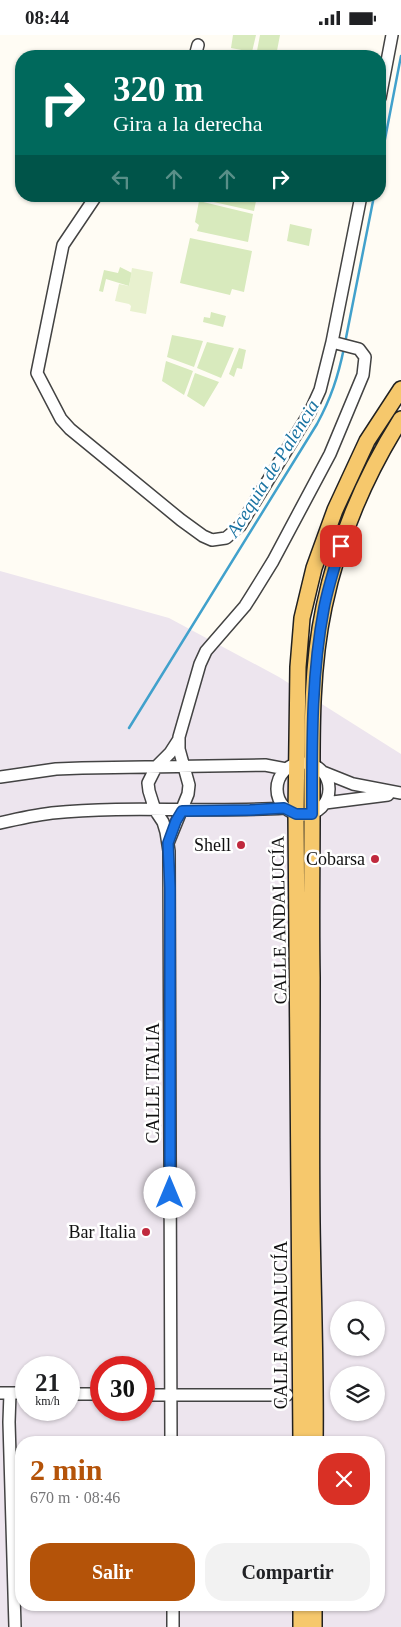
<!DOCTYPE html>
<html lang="es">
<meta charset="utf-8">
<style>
body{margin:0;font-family:Georgia,serif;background:#f2f2f2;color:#202124;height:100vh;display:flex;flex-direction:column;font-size:19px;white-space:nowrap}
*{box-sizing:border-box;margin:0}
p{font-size:16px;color:#757577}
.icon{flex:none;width:28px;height:28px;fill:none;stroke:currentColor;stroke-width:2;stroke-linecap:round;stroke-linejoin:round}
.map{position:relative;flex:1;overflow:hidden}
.details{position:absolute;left:15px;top:1401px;width:370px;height:175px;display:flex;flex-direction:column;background:#fff;border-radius:20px;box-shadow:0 1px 4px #0004}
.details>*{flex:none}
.banner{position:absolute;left:15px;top:15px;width:371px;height:152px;border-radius:20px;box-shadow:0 1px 4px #0004;background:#00695c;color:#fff;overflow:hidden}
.buttons{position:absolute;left:330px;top:1266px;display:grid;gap:10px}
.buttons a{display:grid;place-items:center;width:55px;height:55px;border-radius:50%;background:#fff;box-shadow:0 1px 4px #0004;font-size:25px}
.speed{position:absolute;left:15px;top:1321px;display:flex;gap:10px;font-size:25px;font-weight:700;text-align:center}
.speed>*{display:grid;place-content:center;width:65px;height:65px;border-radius:50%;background:#fff;box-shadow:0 1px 4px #0004;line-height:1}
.speed small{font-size:12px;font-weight:400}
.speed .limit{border:8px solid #d22;background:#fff;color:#111}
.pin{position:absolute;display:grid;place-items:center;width:42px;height:42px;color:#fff;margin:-21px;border-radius:10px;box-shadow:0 2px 8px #0006}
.me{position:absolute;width:55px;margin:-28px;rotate:0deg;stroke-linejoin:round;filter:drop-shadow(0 0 4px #0008)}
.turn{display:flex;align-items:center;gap:18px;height:105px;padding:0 15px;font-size:22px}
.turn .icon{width:65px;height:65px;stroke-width:2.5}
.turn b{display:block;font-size:35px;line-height:42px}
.lanes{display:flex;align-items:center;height:48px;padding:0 15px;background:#0003;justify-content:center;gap:25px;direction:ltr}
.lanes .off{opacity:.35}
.round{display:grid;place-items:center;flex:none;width:52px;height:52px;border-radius:20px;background:#f2f2f2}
.head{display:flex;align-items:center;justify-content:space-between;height:85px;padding:0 15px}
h1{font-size:30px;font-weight:600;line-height:38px;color:#b45309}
.cta{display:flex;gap:10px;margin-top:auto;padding:10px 15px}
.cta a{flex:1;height:58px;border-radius:20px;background:#b45309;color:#fff;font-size:20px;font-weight:600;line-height:58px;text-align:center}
.cta a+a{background:#f2f2f2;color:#202124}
.status{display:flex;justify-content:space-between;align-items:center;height:35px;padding:0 25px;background:#fff;direction:ltr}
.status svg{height:14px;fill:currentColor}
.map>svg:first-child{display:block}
.industrial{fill:#ede5ee;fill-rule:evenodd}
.green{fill:#d8eabd}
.pitch{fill:#e8f1cf}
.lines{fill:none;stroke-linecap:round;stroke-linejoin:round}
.stream{stroke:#41a1cc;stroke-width:2.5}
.minor-casing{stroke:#434343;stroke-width:14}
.major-casing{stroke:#212121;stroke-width:18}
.minor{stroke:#fff;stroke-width:11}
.major{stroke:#f6c86c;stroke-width:15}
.route-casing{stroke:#114b97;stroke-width:12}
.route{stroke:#1a73e8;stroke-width:9}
.poi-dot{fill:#c0293d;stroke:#fff;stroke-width:2}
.labels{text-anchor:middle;stroke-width:5;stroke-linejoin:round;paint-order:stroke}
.poi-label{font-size:18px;fill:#101010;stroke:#fff;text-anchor:end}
.street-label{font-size:18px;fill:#101010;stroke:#fff}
.water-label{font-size:19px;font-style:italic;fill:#1973a2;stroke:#fff}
</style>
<div class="status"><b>08:44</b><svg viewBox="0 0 49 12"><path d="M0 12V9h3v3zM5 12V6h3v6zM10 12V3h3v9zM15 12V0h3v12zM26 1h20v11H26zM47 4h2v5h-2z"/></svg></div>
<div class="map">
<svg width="401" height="1592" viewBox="0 0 401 1592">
<rect width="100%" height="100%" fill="#fffcf4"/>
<!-- industrial -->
<path class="industrial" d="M0 536 169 583 279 642 401 719V1592H0ZM339 1275H376V1312H339ZM26 1332H69V1375H26ZM101 1332H144V1375H101ZM339 1340H376V1378H339ZM21 1408H379V1570H21Z"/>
<!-- green -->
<path class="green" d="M233 0H256L252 17 231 13Z
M260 0H280L276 21H256Z
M201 161H257L254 176 200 164Z
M199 166 253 179 248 207 197 196 199 190 195 187Z
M290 189 312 194 309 211 287 206Z
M190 203 252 216 244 257 232 254 230 260 180 248Z
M120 232 132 238 129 251 106 244 103 257 99 256 104 235 118 238Z
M211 277 226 281 223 292 203 287 204 282 210 283Z
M172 300 203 306 194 332 167 322Z
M207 307 234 313 221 343 197 333Z
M239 313 246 315 242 334 237 333 234 342 229 339Z
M166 326 193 336 184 360 162 346Z
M195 338 219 347 204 372 187 361Z"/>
<!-- pitch -->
<path class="pitch" d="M132 233 153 237 146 279 130 276 131 271 129 269 115 266 119 249 129 251Z"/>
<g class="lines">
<!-- stream -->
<path class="stream" d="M380 130 401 21
M345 308 374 161
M129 693 317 389C331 363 338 342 344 313"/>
<!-- minor casing -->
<g class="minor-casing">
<path id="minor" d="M195 21 198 10
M380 63 392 0
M96 161 63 210 37 338 61 384 70 394 181 485 203 501 212 505 226 503 240 491 310 377 320 355 332 307 359 314 365 322 363 340 330 419 273 526 252 560 245 571 206 616 200 629 179 702V714L189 750 188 759 168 808
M332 307 361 161
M277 754a26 26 0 1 1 52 0a26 26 0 1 1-52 0Z
M323 737 353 749 401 758
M0 742 56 734 82 733 265 730 286 734
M325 768 388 760
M0 788C17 784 35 780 52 778 129 770 207 778 285 773
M0 1358H26
M10 1358 9 1387 15 1592
M69 1359H101
M144 1360H287
M171 1408 169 816 166 797 163 787 155 775 149 756 148 748 156 732 170 718 179 704
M173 1570V1592"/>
</g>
<!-- major casing -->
<g class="major-casing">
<path id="major" d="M301 1408 296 779 298 632 302 583 314 533 335 475 367 406 401 354
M315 1408C316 1334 313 1261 312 1188 311 1106 312 1024 312 942 311 886 312 831 312 775 312 707 310 638 324 572 338 505 365 441 401 384
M301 1570V1592
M314 1570V1592"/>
</g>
<!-- minor -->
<use href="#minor" class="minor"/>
<!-- major -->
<use href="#major" class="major"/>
</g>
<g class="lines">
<!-- route casing -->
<g class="route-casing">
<path id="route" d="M170 1158V853L168 808 176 786 182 776 250 775 284 773 296 779H312C312 710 311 641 324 573 328 552 335 531 341 511"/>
</g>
<!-- route -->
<use href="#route" class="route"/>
</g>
<!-- markers -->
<g class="poi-dot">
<circle cx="241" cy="810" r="5"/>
<circle cx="375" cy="824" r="5"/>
<circle cx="146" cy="1197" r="5"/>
</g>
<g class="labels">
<!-- poi labels -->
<g class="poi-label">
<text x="231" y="816">Shell</text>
<text x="365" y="830">Cobarsa</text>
<text x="136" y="1203">Bar Italia</text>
</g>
<!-- street labels -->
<g class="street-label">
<text transform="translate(279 885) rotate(-91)" y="6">CALLE ANDALUCÍA</text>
<text transform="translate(153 1048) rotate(-90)" y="6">CALLE ITALIA</text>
<text transform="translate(281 1290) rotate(-90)" y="6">CALLE ANDALUCÍA</text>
</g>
<!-- water labels -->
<g class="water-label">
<text transform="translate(272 433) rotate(-58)" y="7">Acequia de Palencia</text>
</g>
</g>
</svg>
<div class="buttons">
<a><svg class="icon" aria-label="search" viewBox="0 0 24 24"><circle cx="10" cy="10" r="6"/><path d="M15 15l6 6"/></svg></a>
<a><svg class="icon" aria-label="layers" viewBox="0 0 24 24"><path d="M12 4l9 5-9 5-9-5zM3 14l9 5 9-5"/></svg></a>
</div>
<div class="speed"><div>21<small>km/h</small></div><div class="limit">30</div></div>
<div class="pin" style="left:341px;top:511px;background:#d93025"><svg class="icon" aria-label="arrive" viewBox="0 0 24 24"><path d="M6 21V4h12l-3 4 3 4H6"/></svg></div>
<svg class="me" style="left:170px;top:1158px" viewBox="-20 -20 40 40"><circle r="19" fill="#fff"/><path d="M0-13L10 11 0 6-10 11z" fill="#1a73e8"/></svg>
<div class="banner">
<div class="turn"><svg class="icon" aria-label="right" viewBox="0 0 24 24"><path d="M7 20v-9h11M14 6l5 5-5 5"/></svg><div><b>320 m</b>Gira a la derecha</div></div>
<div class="lanes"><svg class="icon off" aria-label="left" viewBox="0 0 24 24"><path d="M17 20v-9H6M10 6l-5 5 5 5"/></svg><svg class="icon off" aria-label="ahead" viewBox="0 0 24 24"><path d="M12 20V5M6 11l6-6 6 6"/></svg><svg class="icon off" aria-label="ahead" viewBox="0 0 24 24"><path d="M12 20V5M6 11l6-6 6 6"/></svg><svg class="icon" aria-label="right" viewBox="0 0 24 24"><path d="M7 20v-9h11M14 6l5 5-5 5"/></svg></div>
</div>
<section class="details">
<div class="head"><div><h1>2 min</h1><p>670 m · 08:46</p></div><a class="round" style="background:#d93025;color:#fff"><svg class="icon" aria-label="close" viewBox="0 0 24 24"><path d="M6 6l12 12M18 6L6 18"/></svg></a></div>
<div class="cta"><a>Salir</a><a>Compartir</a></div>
</section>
</div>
